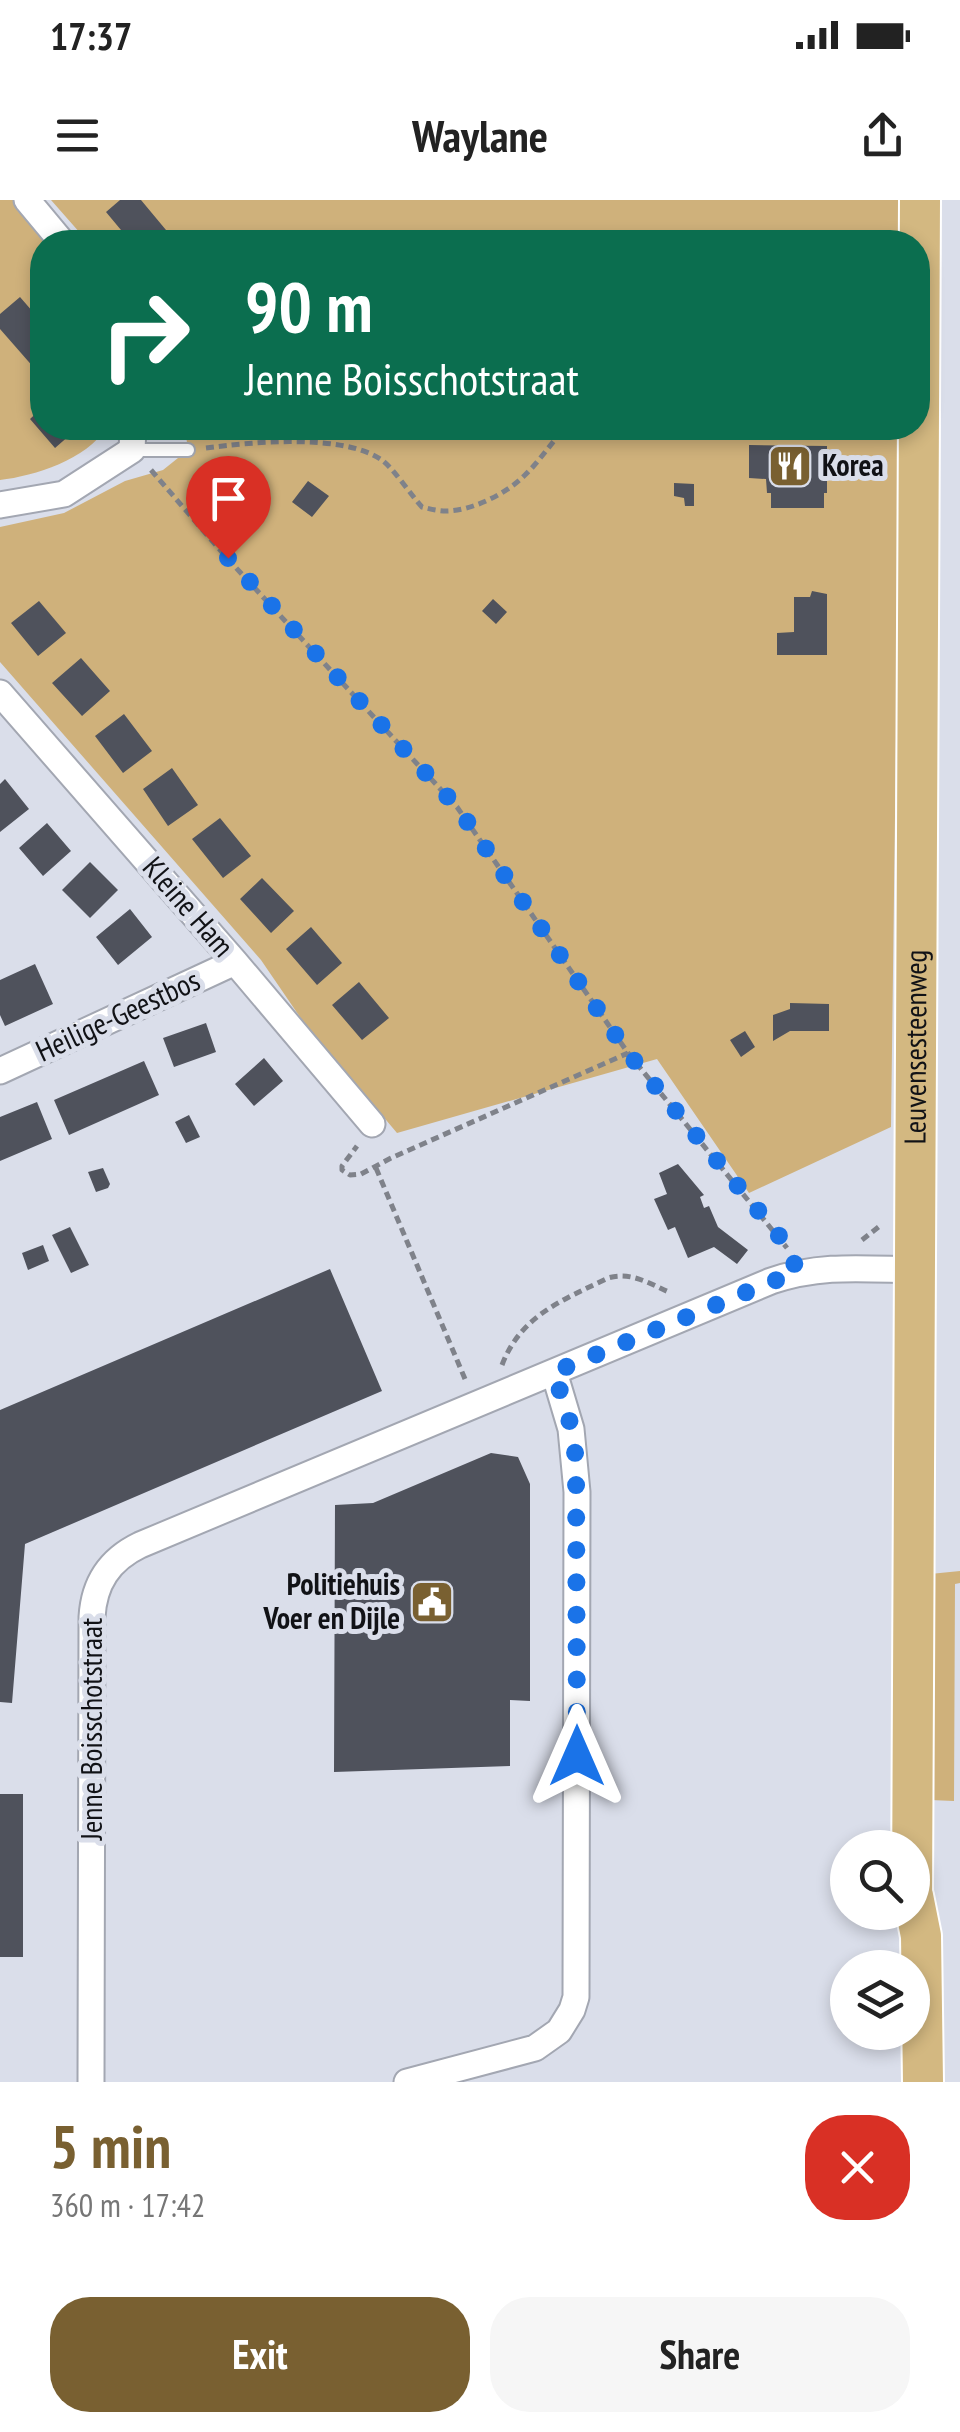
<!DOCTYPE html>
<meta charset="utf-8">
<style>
body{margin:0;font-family:"PT Sans Narrow",sans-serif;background:#f6f6f6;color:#222;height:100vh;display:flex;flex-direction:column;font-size:38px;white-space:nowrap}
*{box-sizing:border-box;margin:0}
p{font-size:32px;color:#767676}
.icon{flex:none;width:55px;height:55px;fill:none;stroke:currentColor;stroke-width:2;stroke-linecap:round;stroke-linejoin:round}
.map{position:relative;height:1882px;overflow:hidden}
.details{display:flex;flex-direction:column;background:#fff;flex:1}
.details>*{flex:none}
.top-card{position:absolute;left:30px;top:30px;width:900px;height:210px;border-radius:40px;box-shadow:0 5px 15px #0003;background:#0b6e4f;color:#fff;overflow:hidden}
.controls{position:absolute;left:830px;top:1630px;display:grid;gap:20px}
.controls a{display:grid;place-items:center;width:100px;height:100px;border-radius:50%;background:#fff;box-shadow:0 5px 15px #0003;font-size:50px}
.pin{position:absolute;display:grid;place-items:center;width:85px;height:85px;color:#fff;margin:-102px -42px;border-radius:50% 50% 50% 0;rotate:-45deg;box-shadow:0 0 10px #0007}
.pin .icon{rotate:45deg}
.me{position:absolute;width:110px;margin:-55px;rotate:0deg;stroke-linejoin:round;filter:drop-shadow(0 0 8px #0008)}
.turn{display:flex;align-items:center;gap:35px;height:210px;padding:0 50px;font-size:45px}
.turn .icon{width:130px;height:130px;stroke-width:2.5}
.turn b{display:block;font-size:70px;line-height:85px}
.round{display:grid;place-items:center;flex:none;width:105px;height:105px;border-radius:40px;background:#f6f6f6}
.summary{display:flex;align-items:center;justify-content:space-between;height:170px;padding:0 50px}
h1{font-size:60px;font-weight:600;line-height:75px;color:#796031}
.button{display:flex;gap:20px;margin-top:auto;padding:20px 50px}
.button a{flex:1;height:115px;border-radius:40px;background:#796031;color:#fff;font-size:40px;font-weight:600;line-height:115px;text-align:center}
.button a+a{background:#f6f6f6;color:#222}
.status{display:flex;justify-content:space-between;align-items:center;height:70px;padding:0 50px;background:#fff;direction:ltr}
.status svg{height:28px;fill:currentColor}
header{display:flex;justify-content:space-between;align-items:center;height:130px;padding:0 50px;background:#fff;font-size:45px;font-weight:600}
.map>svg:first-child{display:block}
.green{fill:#cfb17b}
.building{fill:#4f525c}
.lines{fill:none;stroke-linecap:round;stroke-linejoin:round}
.service-casing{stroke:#a3a7b2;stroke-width:16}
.minor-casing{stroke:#a3a7b2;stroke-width:29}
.primary-casing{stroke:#fff;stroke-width:44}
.path{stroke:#7f828a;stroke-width:5;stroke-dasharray:8 5;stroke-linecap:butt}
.service{stroke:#fff;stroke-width:12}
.minor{stroke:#fff;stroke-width:25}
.primary{stroke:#d3b881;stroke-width:40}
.route{stroke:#1a73e8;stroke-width:18;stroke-dasharray:0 32.4}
.labels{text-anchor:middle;stroke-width:10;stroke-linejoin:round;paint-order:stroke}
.poi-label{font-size:30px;font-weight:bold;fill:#111216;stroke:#dadeea;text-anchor:start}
.street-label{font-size:30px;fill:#111216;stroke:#dadeea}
</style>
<div class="status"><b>17:37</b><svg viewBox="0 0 49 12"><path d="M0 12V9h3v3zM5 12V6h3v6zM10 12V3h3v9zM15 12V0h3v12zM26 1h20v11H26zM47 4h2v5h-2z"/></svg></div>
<header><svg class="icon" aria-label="menu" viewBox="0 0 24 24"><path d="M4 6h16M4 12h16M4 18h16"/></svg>Waylane<svg class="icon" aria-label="share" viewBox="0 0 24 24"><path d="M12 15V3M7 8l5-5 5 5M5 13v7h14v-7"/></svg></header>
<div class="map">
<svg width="960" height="1882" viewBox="0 0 960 1882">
<rect width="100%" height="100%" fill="#dadeea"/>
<!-- green -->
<path class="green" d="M0 0H13L50 42H42V228H106C87 259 35 276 0 280Z
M51 0H902V42H88Z
M185 228H900L891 927 749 993 657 859 397 933 302 820 261 760 0 462V327L64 313 125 281 163 270 188 250Z
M960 1371V1383L955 1384 954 1601 930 1600V1374Z"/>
<!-- building -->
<path class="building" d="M120 0H141L176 42H131L106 12Z
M20 97 33 112 42 103V177L0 129V114Z
M42 208V228H78L55 248 30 219Z
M749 245 827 246V293H824V308H771V293H767L766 279 749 278Z
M308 281 329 296 312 317 292 302Z
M674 283 694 284V306H685L684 298 674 296Z
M812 391 827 394V455H777V433L794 432V397H810Z
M493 399 507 412 496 424 482 411Z
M39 401 66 433 38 456 11 423Z
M81 458 110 491 82 516 52 483Z
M124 514 152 551 123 573 95 536Z
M172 568 198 605 168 626 143 589Z
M5 579 29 609 0 632V584Z
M220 618 251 656 223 678 192 639Z
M47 623 71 651 43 676 19 648Z
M90 662 118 690 90 718 62 690Z
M262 678 294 711 271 733 240 699Z
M130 709 152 737 118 765 96 737Z
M311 727 342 763 317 785 286 749Z
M35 764 53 804 5 826 0 815V780Z
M359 782 389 818 362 840 332 805Z
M790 803 829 804V831H790L773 841V815L790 809Z
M206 823 216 852 174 867 163 838Z
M745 831 755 847 741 857 730 840Z
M264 858 283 881 254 906 235 884Z
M144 861 159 895 69 935 54 900Z
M37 902 52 939 0 961V917Z
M189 915 200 937 186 943 175 922Z
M678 964 704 995 700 997 704 1008 709 1006 718 1027 748 1050 737 1064 714 1047 688 1058 675 1027 668 1030 654 999 667 994 659 973Z
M103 968 110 984 108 988 96 992 88 972Z
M70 1027 89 1065 71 1073 52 1035Z
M43 1045 49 1061 28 1070 22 1053Z
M330 1069 382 1191 25 1344 12 1503 0 1502V1210Z
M491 1253 518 1257 530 1284V1501L510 1500V1566L334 1572 335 1305 373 1303Z
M0 1594H23V1757H0Z"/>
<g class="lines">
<!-- service casing -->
<g class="service-casing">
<path id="service" d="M132 250H188"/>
</g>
<!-- minor casing -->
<g class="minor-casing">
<path id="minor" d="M27 0 62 42
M0 305 64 294 132 250 133 228
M0 493 235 762 372 924
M0 871 235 762
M91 1882 92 1417C94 1383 109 1360 140 1345L771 1081C822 1064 863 1069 915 1070
M407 1882 535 1848 559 1831 572 1810 576 1797 577 1292 571 1229 554 1172"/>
</g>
<!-- primary casing -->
<g class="primary-casing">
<g id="primary">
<path d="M913 1696 921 1736 923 1882"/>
<path id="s1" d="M912 1697 920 0"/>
</g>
</g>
<!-- path -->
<path class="path" d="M206 248C252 242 342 233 382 260 393 268 411 295 422 307 430 309 438 311 446 311 471 311 506 294 524 276 539 262 551 243 565 228
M151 270 227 358 457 607 628 853 391 958 361 974 350 975 342 970V966L357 946
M628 853 787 1048
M376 968 465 1179
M862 1040 881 1025
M502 1165C521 1115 563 1100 608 1078 631 1071 650 1084 671 1093"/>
<!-- service -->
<use href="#service" class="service"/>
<!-- minor -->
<use href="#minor" class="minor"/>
<!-- primary -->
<use href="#primary" class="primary"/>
</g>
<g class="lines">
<!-- route -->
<path class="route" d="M228 358 457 607 628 853 785 1043 798 1072 771 1082 554 1172 572 1229 576 1260 577 1556"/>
</g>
<!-- icons -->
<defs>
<g id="restaurant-square" transform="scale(2.25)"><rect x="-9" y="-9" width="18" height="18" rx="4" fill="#796031" stroke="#dadeea"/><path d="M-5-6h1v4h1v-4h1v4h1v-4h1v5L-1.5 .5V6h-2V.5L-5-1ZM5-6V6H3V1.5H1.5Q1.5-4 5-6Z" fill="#fff"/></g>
<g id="civic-square" transform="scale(2.25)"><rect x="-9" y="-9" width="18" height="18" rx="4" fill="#796031" stroke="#dadeea"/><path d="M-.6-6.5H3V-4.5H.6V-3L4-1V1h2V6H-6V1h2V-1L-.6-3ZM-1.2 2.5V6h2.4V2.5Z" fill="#fff"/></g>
</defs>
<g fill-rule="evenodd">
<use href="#restaurant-square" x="790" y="266"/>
<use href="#civic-square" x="432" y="1402"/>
</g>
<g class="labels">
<!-- poi labels -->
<g class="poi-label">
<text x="822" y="276">Korea</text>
<text x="400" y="1395" text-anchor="end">Politiehuis<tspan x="400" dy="34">Voer en Dijle</tspan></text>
</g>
<!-- street labels -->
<g class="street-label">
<text transform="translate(188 707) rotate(49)" y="10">Kleine Ham</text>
<text transform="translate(118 816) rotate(-25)" y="10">Heilige-Geestbos</text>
<text dy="10" stroke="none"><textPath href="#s1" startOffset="850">Leuvensesteenweg</textPath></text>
<text transform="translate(92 1529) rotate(-90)" y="10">Jenne Boisschotstraat</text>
</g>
</g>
</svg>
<div class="controls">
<a><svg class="icon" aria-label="search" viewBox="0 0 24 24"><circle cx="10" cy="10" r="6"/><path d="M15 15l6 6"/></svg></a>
<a><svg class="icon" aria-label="layers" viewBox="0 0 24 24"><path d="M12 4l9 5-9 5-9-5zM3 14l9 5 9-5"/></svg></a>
</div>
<div class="pin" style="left:228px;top:358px;background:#d93025"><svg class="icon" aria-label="arrive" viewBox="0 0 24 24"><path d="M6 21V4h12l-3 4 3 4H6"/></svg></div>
<svg class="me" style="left:577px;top:1556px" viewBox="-20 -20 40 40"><path d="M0-17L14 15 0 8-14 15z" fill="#1a73e8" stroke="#fff" stroke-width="4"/></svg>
<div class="top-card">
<div class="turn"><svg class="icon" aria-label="right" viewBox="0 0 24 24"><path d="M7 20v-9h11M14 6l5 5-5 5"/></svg><div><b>90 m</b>Jenne Boisschotstraat</div></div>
</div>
</div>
<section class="details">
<div class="summary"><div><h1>5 min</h1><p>360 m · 17:42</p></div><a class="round" style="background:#d93025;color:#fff"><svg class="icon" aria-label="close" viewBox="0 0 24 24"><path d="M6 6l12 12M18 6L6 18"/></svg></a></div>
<div class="button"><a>Exit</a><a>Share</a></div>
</section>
